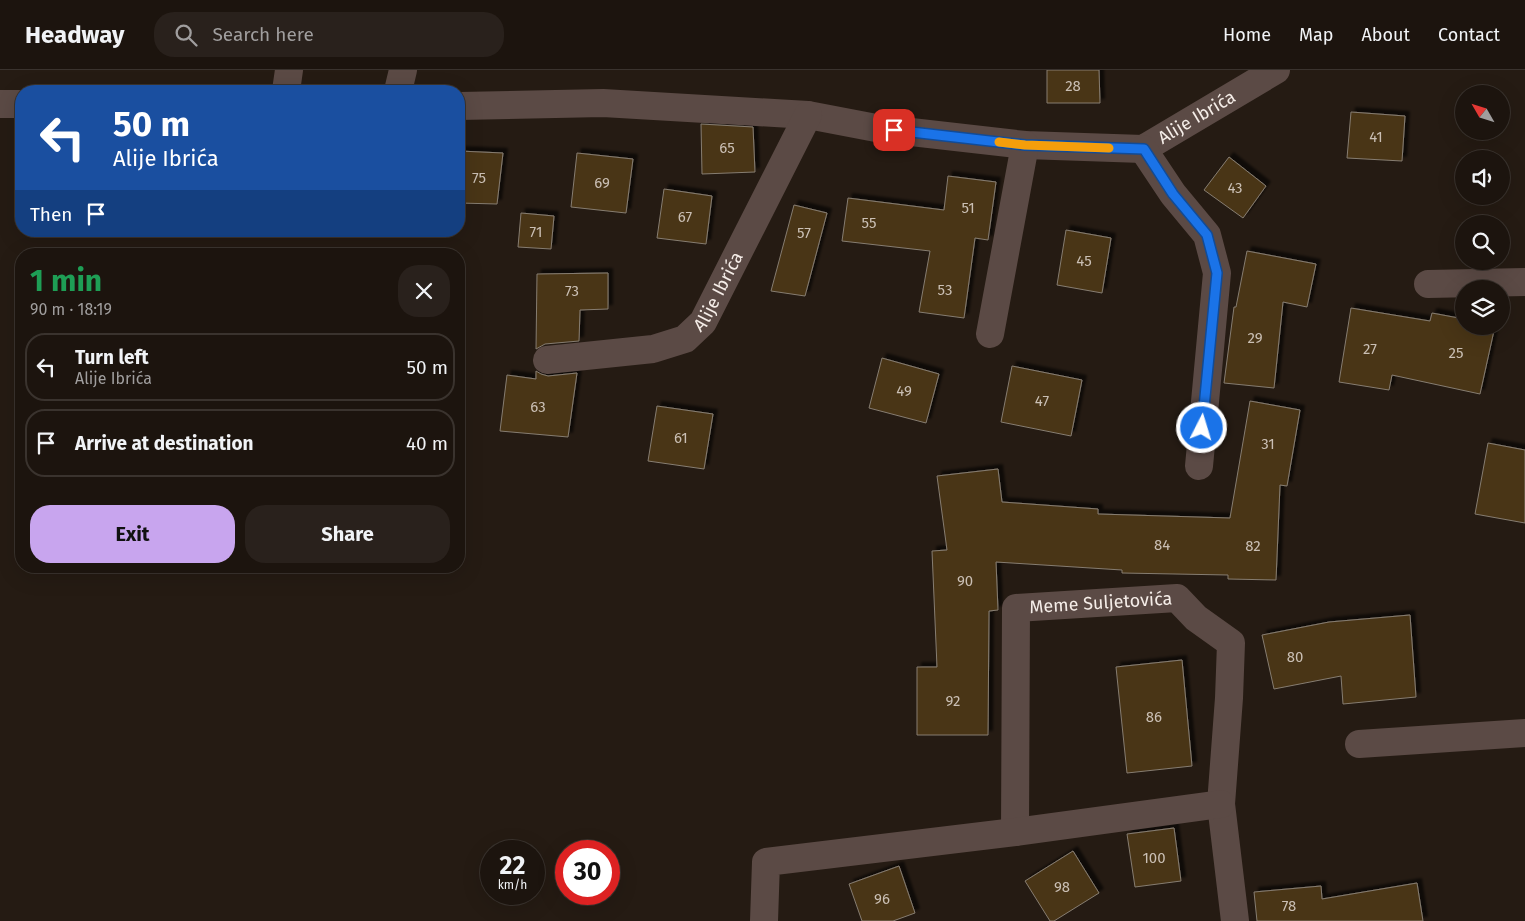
<!DOCTYPE html>
<meta charset="utf-8">
<style>
body{margin:0;font-family:"Fira Sans",sans-serif;background:#29211c;color:#f1f3f6;height:100vh;display:flex;flex-direction:column;font-size:19px;white-space:nowrap}
*{box-sizing:border-box;margin:0}
p{font-size:16px;color:#a09e9e}
.icon{flex:none;width:28px;height:28px;fill:none;stroke:currentColor;stroke-width:2;stroke-linecap:round;stroke-linejoin:round}
.map{position:relative;flex:1;overflow:hidden}
.details{position:absolute;left:15px;top:178px;width:450px;height:325px;display:flex;flex-direction:column;background:#1c140e;border-radius:20px;box-shadow:0 5px 20px #0002,0 0 0 1px #3a332e}
.details>*{flex:none}
.guide{position:absolute;left:15px;top:15px;width:450px;height:152px;border-radius:20px;box-shadow:0 5px 20px #0002,0 0 0 1px #3a332e;background:#1a4fa0;color:#fff;overflow:hidden}
.needle{width:32px;rotate:309deg}
.buttons{position:absolute;left:1455px;top:15px;display:grid;gap:10px}
.buttons a{display:grid;place-items:center;width:55px;height:55px;border-radius:50%;background:#1c140e;box-shadow:0 5px 20px #0002,0 0 0 1px #3a332e;font-size:25px}
.speed{position:absolute;left:480px;top:770px;display:flex;gap:10px;font-size:25px;font-weight:700;text-align:center}
.speed>*{display:grid;place-content:center;width:65px;height:65px;border-radius:50%;background:#1c140e;box-shadow:0 5px 20px #0002,0 0 0 1px #3a332e;line-height:1}
.speed small{font-size:12px;font-weight:400}
.speed .limit{border:8px solid #d22;background:#fff;color:#111}
.pin{position:absolute;display:grid;place-items:center;width:42px;height:42px;color:#fff;margin:-21px;border-radius:10px;box-shadow:0 2px 8px #0006}
.me{position:absolute;width:55px;margin:-28px;rotate:5deg;stroke-linejoin:round;filter:drop-shadow(0 0 4px #0008)}
.turn{display:flex;align-items:center;gap:18px;height:105px;padding:0 15px;font-size:22px}
.turn .icon{width:65px;height:65px;stroke-width:2.5}
.turn b{display:block;font-size:35px;line-height:42px}
.then{display:flex;align-items:center;height:48px;padding:0 15px;background:#0003;gap:10px;font-size:19px}
.round{display:grid;place-items:center;flex:none;width:52px;height:52px;border-radius:20px;background:#29211c}
.summary{display:flex;align-items:center;justify-content:space-between;height:85px;padding:0 15px}
h1{font-size:30px;font-weight:700;line-height:38px;color:#1e9e55}
.action{display:flex;gap:10px;margin-top:auto;padding:10px 15px}
.action a{flex:1;height:58px;border-radius:20px;background:#c8a5ee;color:#111;font-size:20px;font-weight:700;line-height:58px;text-align:center}
.action a+a{background:#29211c;color:#f1f3f6}
ul{padding:0;list-style:none}
li{display:flex;align-items:center;gap:15px;height:68px;margin:0 10px 8px;padding:0 5px;border:2px solid #3a332e;border-radius:20px}
li div{flex:1}
li b{display:block;font-size:19px}
li em{font-style:normal}
header{display:flex;align-items:center;gap:30px;box-sizing:border-box;height:70px;padding:0 25px;background:#1c140e;border-bottom:1px solid #3a332e}
header strong{font-size:24px}
nav{display:flex;gap:28px;margin-inline-start:auto;font-size:18px}
.search{width:350px;height:45px;background:#29211c;display:flex;align-items:center;gap:12px;box-sizing:border-box;padding:0 18px;border-radius:20px;color:#a09e9e;font-size:19px}
.map>svg:first-child{display:block}
.building{fill:#4a3517;stroke:#867d71;filter:url(#shadow)}
.lines{fill:none;stroke-linecap:round;stroke-linejoin:round}
.minor{stroke:#5b4a45;stroke-width:28}
.route-casing{stroke:#114b97;stroke-width:12}
.route{stroke:#1a73e8;stroke-width:9}
.slow{stroke:#f59e0b;stroke-width:9}
.labels{text-anchor:middle;stroke-width:4.5;stroke-linejoin:round;paint-order:stroke}
.number-label{font-size:15px;fill:#cabfb4}
.street-label{font-size:18px;fill:#f5ede8;stroke:#0a0704}
</style>
<header>
<strong>Headway</strong>
<div class="search"><svg class="icon" aria-label="search" viewBox="0 0 24 24"><circle cx="10" cy="10" r="6"/><path d="M15 15l6 6"/></svg>Search here</div>
<nav><a>Home</a><a>Map</a><a>About</a><a>Contact</a></nav>
</header>
<div class="map">
<svg width="1525" height="851" viewBox="0 0 1525 851">
<defs>
<filter id="shadow"><feDropShadow dx="4.5" dy="-4.5" stdDeviation="1" flood-color="#0009"/></filter>
</defs>
<rect width="100%" height="100%" fill="#251b13"/>
<!-- building -->
<path class="building" d="M1047 0H1099L1100 33H1047Z
M1351 42 1405 46 1402 91 1347 88Z
M701 54 753 57 755 102 702 104Z
M459 81 503 83 497 134 459 133Z
M577 83 633 89 626 143 571 137Z
M1229 87 1266 116 1243 148 1204 120Z
M948 106 996 112 988 170 975 168 964 248 919 242 930 181 842 171 848 128 944 140Z
M664 119 712 126 706 174 657 168Z
M794 135 827 143 805 226 771 221Z
M521 143 554 146 551 179 518 177Z
M1066 160 1111 168 1102 223 1057 215Z
M1247 181 1316 194 1307 237 1283 232 1274 318 1224 313 1234 237H1236Z
M608 203V239L580 240 579 271 545 274 536 279 537 204Z
M1351 238 1430 251 1432 243 1464 249V256H1495L1480 324 1392 305 1389 320 1339 312Z
M882 288 939 304 926 353 869 338Z
M1012 296 1082 310 1071 366 1001 352Z
M536 301 541 304 548 306 577 303 568 367 500 361 507 305 536 309Z
M1250 331 1300 340 1287 416 1280 415 1276 510 1228 509V505L1122 503V500L996 492 998 540 989 541 988 665H917V597H937L932 481 947 480 937 406 998 399 1002 432 1098 439V444L1230 448Z
M657 336 713 344 704 399 648 391Z
M1488 373 1525 380V453L1475 444Z
M1410 545 1416 627 1343 634 1341 606 1274 619 1262 565 1329 552Z
M1182 590 1192 696 1127 703 1116 597Z
M1174 758 1181 811 1135 817 1127 764Z
M1073 781 1099 823 1054 851H1050L1025 811Z
M899 796 915 843 893 851H862L849 814Z
M1417 813 1423 851H1257L1254 822 1321 816 1322 829Z"/>
<g class="lines">
<!-- minor -->
<g class="minor">
<path d="M286 21 289 0"/>
<path d="M398 21 403 0"/>
<path d="M0 34H21"/>
<path id="s1" d="M459 36 603 33 808 45 876 58 1025 75 1143 79 1276 0"/>
<path d="M1143 79 1173 124 1207 165 1217 203 1199 396"/>
<path d="M1428 214 1525 212"/>
<path d="M990 264 1025 75"/>
<path id="s2" d="M547 290 653 279 685 269 703 252 808 45"/>
<path d="M1359 674 1525 663"/>
<path id="s3" d="M1015 762 1016 538 1177 528 1196 548 1231 573 1229 628 1221 734 1235 851"/>
<path d="M764 851 766 792 1015 762 1221 734"/>
</g>
</g>
<g class="lines">
<!-- route casing -->
<g class="route-casing">
<path id="route" d="M894 60 1025 75 1144 79 1173 124 1207 165 1217 203 1202 358"/>
</g>
<!-- route -->
<use href="#route" class="route"/>
<!-- slow -->
<path class="slow" d="M999 72 1025 75 1109 78"/>
</g>
<g class="labels">
<!-- number labels -->
<g class="number-label">
<text x="1073" y="21">28</text>
<text x="1376" y="72">41</text>
<text x="727" y="83">65</text>
<text x="479" y="113">75</text>
<text x="602" y="118">69</text>
<text x="1235" y="123">43</text>
<text x="968" y="143">51</text>
<text x="685" y="152">67</text>
<text x="869" y="158">55</text>
<text x="536" y="167">71</text>
<text x="804" y="168">57</text>
<text x="1084" y="196">45</text>
<text x="945" y="225">53</text>
<text x="572" y="226">73</text>
<text x="1255" y="273">29</text>
<text x="1370" y="284">27</text>
<text x="1456" y="288">25</text>
<text x="904" y="326">49</text>
<text x="1042" y="336">47</text>
<text x="538" y="342">63</text>
<text x="681" y="373">61</text>
<text x="1268" y="379">31</text>
<text x="1162" y="480">84</text>
<text x="1253" y="481">82</text>
<text x="965" y="516">90</text>
<text x="1295" y="592">80</text>
<text x="953" y="636">92</text>
<text x="1154" y="652">86</text>
<text x="1154" y="793">100</text>
<text x="1062" y="822">98</text>
<text x="882" y="834">96</text>
<text x="1289" y="841">78</text>
</g>
<!-- street labels -->
<g class="street-label">
<text dy="6" stroke="none"><textPath href="#s1" startOffset="749">Alije Ibrića</textPath></text>
<text dy="6" stroke="none"><textPath href="#s2" startOffset="199">Alije Ibrića</textPath></text>
<text dy="6" stroke="none"><textPath href="#s3" startOffset="309">Meme Suljetovića</textPath></text>
</g>
</g>
</svg>
<div class="buttons">
<a><svg class="needle" viewBox="-14 -14 28 28"><path d="M0-13l5 13h-10z" fill="#e53935"/><path d="M0 13l5-13h-10z" fill="#a09e9e"/></svg></a>
<a><svg class="icon" aria-label="sound" viewBox="0 0 24 24"><path d="M4 9h4l5-4v14l-5-4H4zM17 9q2 3 0 6"/></svg></a>
<a><svg class="icon" aria-label="search" viewBox="0 0 24 24"><circle cx="10" cy="10" r="6"/><path d="M15 15l6 6"/></svg></a>
<a><svg class="icon" aria-label="layers" viewBox="0 0 24 24"><path d="M12 4l9 5-9 5-9-5zM3 14l9 5 9-5"/></svg></a>
</div>
<div class="speed"><div>22<small>km/h</small></div><div class="limit">30</div></div>
<div class="pin" style="left:894px;top:60px;background:#d93025"><svg class="icon" aria-label="arrive" viewBox="0 0 24 24"><path d="M6 21V4h12l-3 4 3 4H6"/></svg></div>
<svg class="me" style="left:1202px;top:358px" viewBox="-20 -20 40 40"><circle r="17" fill="#1a73e8" stroke="#fff" stroke-width="3"/><path d="M0-11L8 9 0 5-8 9z" fill="#fff"/></svg>
<div class="guide">
<div class="turn"><svg class="icon" aria-label="left" viewBox="0 0 24 24"><path d="M17 20v-9H6M10 6l-5 5 5 5"/></svg><div><b>50 m</b>Alije Ibrića</div></div>
<div class="then">Then<svg class="icon" aria-label="arrive" viewBox="0 0 24 24"><path d="M6 21V4h12l-3 4 3 4H6"/></svg></div>
</div>
<section class="details">
<div class="summary"><div><h1>1 min</h1><p>90 m · 18:19</p></div><a class="round"><svg class="icon" aria-label="close" viewBox="0 0 24 24"><path d="M6 6l12 12M18 6L6 18"/></svg></a></div>
<ul>
<li><svg class="icon" aria-label="left" viewBox="0 0 24 24"><path d="M17 20v-9H6M10 6l-5 5 5 5"/></svg><div><b>Turn left</b><p>Alije Ibrića</p></div><em>50 m</em></li>
<li><svg class="icon" aria-label="arrive" viewBox="0 0 24 24"><path d="M6 21V4h12l-3 4 3 4H6"/></svg><div><b>Arrive at destination</b></div><em>40 m</em></li>
</ul>
<div class="action"><a>Exit</a><a>Share</a></div>
</section>
</div>
